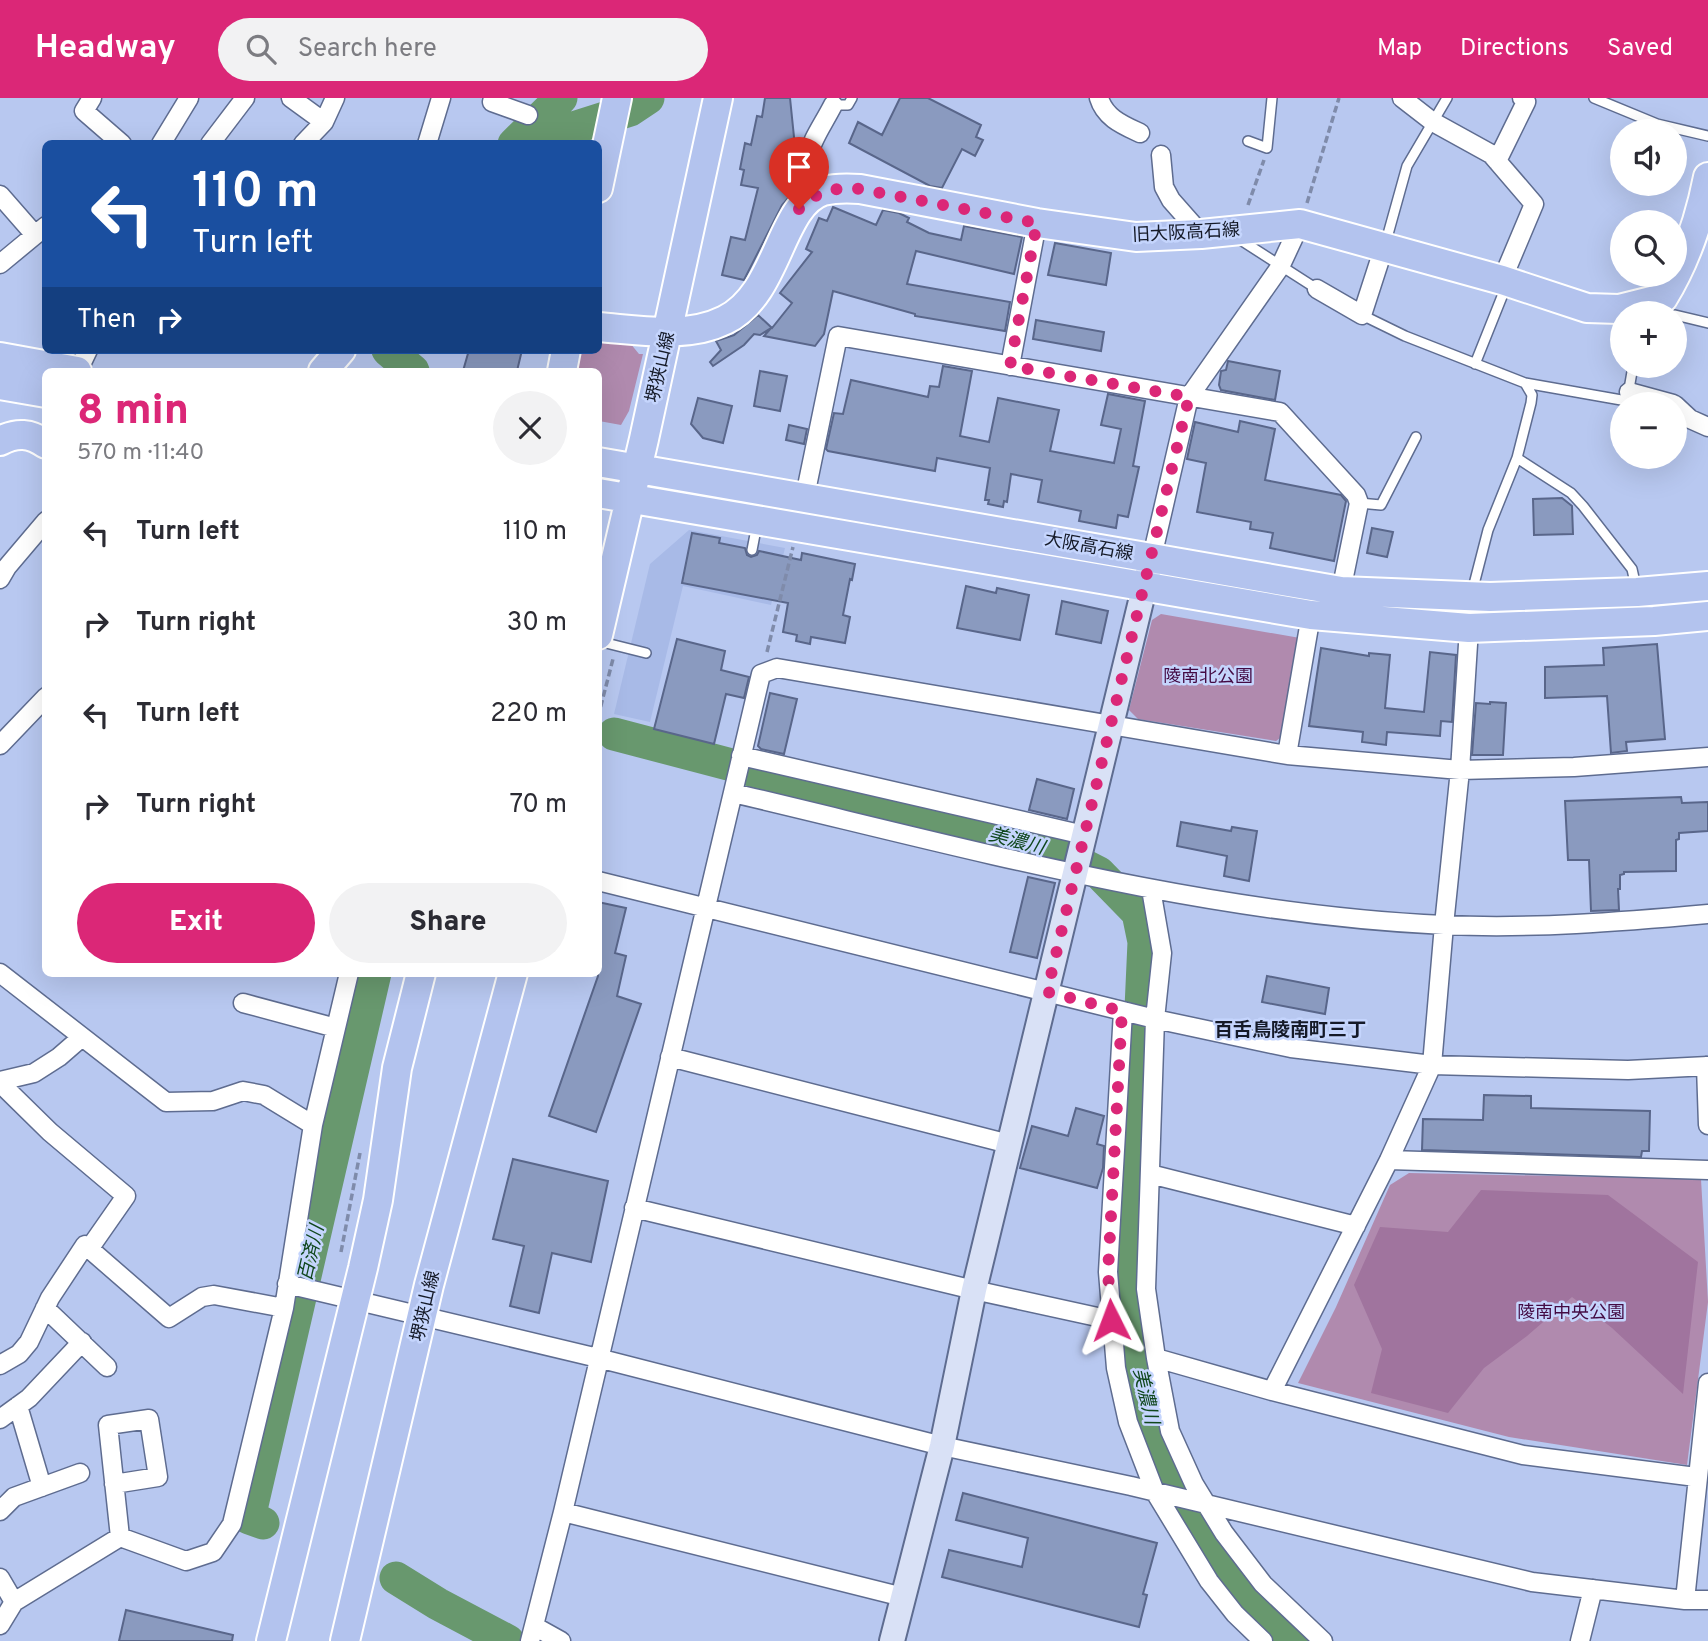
<!DOCTYPE html>
<meta charset="utf-8">
<style>
body{margin:0;font-family:Overpass,"Noto Sans JP",sans-serif;background:#f2f2f3;color:#2b2b33;height:100vh;display:flex;flex-direction:column;font-size:26px;white-space:nowrap}
*{box-sizing:border-box;margin:0}
p{font-size:23px;color:#7c7c81}
.icon{flex:none;width:38px;height:38px;fill:none;stroke:currentColor;stroke-width:2;stroke-linecap:round;stroke-linejoin:round}
.map{position:relative;flex:1;overflow:hidden}
.panel{position:absolute;left:42px;top:270px;width:560px;height:609px;display:flex;flex-direction:column;background:#fff;border-radius:10px;box-shadow:0 7px 28px #0002}
.panel>*{flex:none}
.guide{position:absolute;left:42px;top:42px;width:560px;height:214px;border-radius:10px;box-shadow:0 7px 28px #0002;background:#1a4fa0;color:#fff;overflow:hidden}
.controls{position:absolute;left:1610px;top:21px;display:grid;gap:14px}
.controls a{display:grid;place-items:center;width:77px;height:77px;border-radius:50%;background:#fff;box-shadow:0 7px 28px #0002;font-size:35px}
.pin{position:absolute;display:grid;place-items:center;width:60px;height:60px;color:#fff;margin:-72px -30px;border-radius:50% 50% 50% 0;rotate:-45deg;box-shadow:0 0 7px #0007}
.pin .icon{rotate:45deg}
.me{position:absolute;width:77px;margin:-38px;rotate:357deg;stroke-linejoin:round;filter:drop-shadow(0 0 5px #0008)}
.turn{display:flex;align-items:center;gap:24px;height:147px;padding:0 35px;font-size:32px}
.turn .icon{width:91px;height:91px;stroke-width:2.5}
.turn b{display:block;font-size:49px;line-height:60px}
.then{display:flex;align-items:center;height:66px;padding:0 35px;background:#0003;gap:14px;font-size:26px}
.round{display:grid;place-items:center;flex:none;width:74px;height:74px;border-radius:37px;background:#f2f2f3}
.headline{display:flex;align-items:center;justify-content:space-between;height:119px;padding:0 35px}
h1{font-size:42px;font-weight:800;line-height:52px;color:#db2777}
.cta{display:flex;gap:14px;margin-top:auto;padding:14px 35px}
.cta a{flex:1;height:80px;border-radius:42px;background:#db2777;color:#fff;font-size:28px;font-weight:800;line-height:80px;text-align:center}
.cta a+a{background:#f2f2f3;color:#2b2b33}
ul{padding:0;list-style:none}
li{display:flex;align-items:center;gap:21px;height:91px;padding:0 35px}
li div{flex:1}
li b{display:block;font-size:26px}
li em{font-style:normal}
header{display:flex;align-items:center;gap:42px;box-sizing:border-box;height:98px;padding:0 35px;background:#db2777;color:#fff}
header strong{font-size:33px}
nav{display:flex;gap:38px;margin-inline-start:auto;font-size:24px}
.search{width:490px;height:63px;background:#f2f2f3;display:flex;align-items:center;gap:18px;box-sizing:border-box;padding:0 24px;border-radius:38px;color:#7c7c81;font-size:26px}
.map>svg:first-child{display:block}
.built{fill:#a8bae7}
.green{fill:#b08aae}
.forest{fill:#a0749e}
.lines{fill:none;stroke-linecap:round;stroke-linejoin:round}
.river{stroke:#68986e;stroke-width:33}
.building{fill:#8a9abf;stroke:#59668a;stroke-width:2}
.lane-casing{stroke:#5e6c90;stroke-width:12}
.street-casing{stroke:#5e6c90;stroke-width:21}
.secondary-casing{stroke:#5e6c90;stroke-width:28}
.primary-casing{stroke:#fff;stroke-width:32}
.path{stroke:#7f8baa;stroke-width:3.5;stroke-dasharray:7 3.5;stroke-linecap:butt}
.lane{stroke:#fff;stroke-width:9}
.street{stroke:#fff;stroke-width:18}
.secondary{stroke:#d9e1f6;stroke-width:24}
.primary{stroke:#b3c3ee;stroke-width:28}
.route{stroke:#db2777;stroke-width:12;stroke-dasharray:0 21.6}
.labels{text-anchor:middle;stroke-width:5;stroke-linejoin:round;paint-order:stroke}
.street-label{font-size:18px;fill:#151a28;stroke:#c5d5fd}
.park-label{font-size:18px;fill:#440b44;stroke:#c5d5fd}
.water-label{font-size:19px;font-style:italic;fill:#10471d;stroke:#c5d5fd}
.neighbourhood-label{font-size:19px;font-weight:bold;fill:#151a28;stroke:#c5d5fd}
</style>
<header>
<strong>Headway</strong>
<div class="search"><svg class="icon" aria-label="search" viewBox="0 0 24 24"><circle cx="10" cy="10" r="6"/><path d="M15 15l6 6"/></svg>Search here</div>
<nav><a>Map</a><a>Directions</a><a>Saved</a></nav>
</header>
<div class="map">
<svg width="1708" height="1543" viewBox="0 0 1708 1543">
<rect width="100%" height="100%" fill="#b8c8f0"/>
<!-- built -->
<path class="built" d="M689 432 785 450 771 507 683 488 650 624 614 616 650 466Z"/>
<!-- green -->
<path class="green" d="M599 244 630 245 639 256H643L629 313 621 327 599 323 598 273H576L580 256 586 252H598Z
M1161 516 1300 540 1283 638 1276 643 1138 621 1129 612 1152 522Z
M1409 1075 1701 1081 1708 1204 1687 1367 1509 1339 1298 1285 1336 1209 1390 1087Z"/>
<!-- forest -->
<path class="forest" d="M1481 1092 1608 1097 1698 1164 1683 1296 1612 1230 1572 1199 1527 1238 1484 1270 1448 1315 1371 1295 1382 1251 1354 1187 1380 1129 1448 1134Z"/>
<g class="lines">
<!-- river -->
<path class="river" d="M514 46 561 0
M523 46 630 12 648 0
M388 252 413 273
M614 636 1054 752 1099 775 1138 815 1144 844 1131 1131 1132 1226 1149 1321 1169 1373 1205 1445 1242 1496 1293 1543
M263 1425 249 1420 375 875
M396 1480 438 1506 508 1543"/>
</g>
<!-- building -->
<path class="building" d="M765 0H790L799 88 782 107 744 182 722 177 731 139 745 142 758 90 741 87 744 72 740 71 745 45 751 47 757 18 762 19Z
M900 0H928L981 27 976 39 983 42 975 58 962 51 942 90 930 88 849 45 858 24 882 37Z
M833 109 876 127 883 112 899 115 909 120 907 124 929 135 961 142 964 128 1022 139 1014 176 916 153 907 186 1010 204 1005 233 915 218V216L833 193 824 236 815 248 764 238 771 230 760 237 754 236 744 247 713 268 710 264 721 252 716 243 734 237 758 217 772 230 792 205 780 195 812 154 806 151 819 120 827 123Z
M1055 145 1111 155 1106 187 1048 177Z
M1036 222 1104 234 1101 253 1033 241Z
M469 252H522L517 273H463Z
M1228 263 1280 273 1275 302 1221 292 1219 287 1221 273 1226 272Z
M943 268 972 273 960 338 989 344 998 300 1059 312 1050 353 1114 365 1121 331 1101 327 1108 296 1145 303 1133 368 1139 369 1128 419 1118 417 1116 430 1079 423 1081 413 1038 404 1042 382 1011 376 1007 404 1004 403 1003 409 988 406 989 402H985L990 370 937 360 935 373 828 353 826 351 834 315 843 316 851 282 928 299 930 288 939 289Z
M760 273 787 278 780 313 754 308Z
M698 300 732 308 723 345 703 340 691 326Z
M1240 323 1275 331 1265 382 1341 397 1346 403 1334 463 1270 450 1273 435 1250 431 1251 424 1197 414 1206 365 1187 361 1195 324 1238 334Z
M789 327 807 331 804 346 786 342Z
M1562 400 1572 408 1573 436 1534 437 1533 401Z
M1372 430 1393 434 1387 459 1367 455Z
M692 435 720 440 719 445 745 450 747 457 751 459 757 457 759 453 801 462 802 455 855 466 852 482 850 481 843 517 850 519 845 545 811 539 810 546 796 543 797 537 783 534 788 505 682 485Z
M966 488 996 495 997 490 1029 497 1020 542 957 530Z
M1062 503 1108 513 1101 545 1056 536Z
M677 541 725 553 721 572 749 579 744 600 726 596 714 646 654 631Z
M1657 546 1665 641 1626 644 1627 653 1611 655 1607 598 1545 600V569L1604 567 1603 550Z
M1321 550 1369 558V555L1390 557 1385 610 1424 614 1430 554 1456 557 1452 624 1441 623 1440 638 1387 634 1386 647 1362 644 1363 634 1309 628Z
M770 595 797 601 784 656 761 651 758 648Z
M1490 604 1506 605 1503 657H1472L1476 605 1490 606Z
M1037 681 1074 691 1067 721 1029 712Z
M1681 699 1682 705 1708 704V733L1679 735V741L1676 742V773L1624 774V776L1620 777V791H1618L1619 812 1591 813 1589 762H1568L1565 703Z
M1181 724 1231 733 1232 729 1257 733 1249 783 1224 778 1227 758 1177 748Z
M1028 779 1055 785 1037 860 1010 854Z
M598 804 626 810 615 855 626 858 617 898 641 906 596 1034 549 1018 598 878Z
M1267 878 1329 890 1325 916 1262 904Z
M1484 997 1531 998V1010L1650 1013 1649 1053H1642L1641 1059 1422 1052 1423 1021 1483 1022Z
M1076 1010 1104 1018 1097 1046 1104 1048 1103 1070 1097 1090 1020 1070 1032 1028 1068 1038Z
M513 1061 608 1083 591 1164 552 1155 539 1215 510 1208 524 1148 493 1141Z
M963 1395 1157 1445 1143 1496 1147 1497 1139 1529 942 1479 949 1452 1022 1469 1028 1440 956 1422Z
M126 1512 233 1537 232 1543H119Z"/>
<g class="lines">
<!-- lane casing -->
<g class="lane-casing">
<path id="lane" d="M1594 0 1657 26 1708 38
M833 7H848L852 0
M1248 43 1267 50 1272 0
M1236 139 1317 191
M1385 147 1407 68 1447 0
M1362 217 1405 238 1525 285 1532 297 1531 305 1517 360 1571 395 1583 408 1632 471 1636 489
M1675 217 1708 225
M1475 266 1507 186
M1525 285 1627 303
M1628 297 1633 268
M1359 405 1381 407 1416 339
M752 452 757 426
M1472 494 1488 432 1517 360
M598 543 646 555"/>
</g>
<!-- street casing -->
<g class="street-casing">
<path id="street" d="M92 0 84 13 122 46
M291 0 324 24 335 0
M493 0 492 4 528 17
M1099 0C1105 20 1123 27 1140 35
M1402 0 1433 24 1491 56 1534 106 1502 182
M161 46 189 0
M210 46 245 0
M303 46 324 24
M427 46 441 0
M1161 57 1164 89 1171 102 1201 136
M1497 63 1526 4 1522 0
M0 97 35 137
M815 97C797 57 815 42 833 7
M0 166 46 128
M1317 191 1362 217 1384 149
M1010 268 1037 125
M78 273 88 252
M1629 294 1673 306
M1675 307 1690 321 1708 329
M805 398 838 238 1280 314 1356 397 1359 405 1341 493
M1152 459 1189 299 1280 169 1300 126
M0 481 7 469 46 423
M0 647 46 599
M1287 657 1311 517
M741 658 1084 737
M733 695C967 750 1202 816 1444 827 1532 831 1620 824 1708 816
M598 783 1155 921 1291 950 1432 967 1628 972 1708 968
M1151 791 1162 855 1155 921 1146 1191 1156 1260 1170 1333 1194 1386 1224 1435 1263 1486 1323 1543
M0 875 166 1004 213 1003 243 993 264 997 313 1027 284 1210 232 1426 213 1454 186 1463 120 1439 14 1504 0 1527
M243 905 336 930
M1123 913 1108 1174 1116 1270 1128 1324 1155 1394 1209 1483 1235 1516 1263 1543
M670 959 1009 1046
M1706 968 1708 1027
M0 983 34 975 59 959 82 939
M0 985 50 1034 126 1098 89 1151
M313 1027 349 875
M1389 1062 1708 1072
M1150 1076 1356 1128
M634 1110 974 1192 1111 1222
M287 1186 598 1260 942 1348 1131 1388 1532 1484 1685 1502H1708
M45 1210 107 1269
M1156 1260 1272 1293 1523 1357 1696 1379
M0 1267 19 1256 29 1244 50 1200 85 1147 169 1220 202 1199 214 1197 284 1210
M1272 1293 1389 1062 1432 967 1444 827 1460 672 1471 499
M18 1308 42 1389
M0 1321 29 1300 82 1244
M114 1386 158 1379 149 1321 108 1327 120 1439
M0 1413 14 1399 80 1375
M563 1414 903 1499
M0 1480 14 1504
M1685 1502 1708 1285
M534 1528 561 1543
M530 1543 563 1414 761 576 777 570 1287 657 1460 672 1574 669 1708 659
M1580 1543 1593 1491"/>
</g>
<!-- secondary casing -->
<g class="secondary-casing">
<path id="secondary" d="M892 1543 942 1348 974 1192 1149 470"/>
</g>
<!-- primary casing -->
<g class="primary-casing">
<path id="primary" d="M598 90 617 0
M598 229C639 232 687 241 725 222 779 196 779 107 823 93 835 90 847 90 860 91L1037 125 1136 139 1201 136 1300 126 1502 182 1587 210 1619 211 1663 200C1685 164 1700 120 1708 79
M0 259 77 273
M323 273 341 252
M562 273 566 252
M0 287 46 295
M0 343C17 334 30 335 46 346
M598 364 1341 493 1490 499 1637 494 1708 488
M598 395 1311 517 1469 530 1654 523 1708 518
M598 537 644 341 718 0
M271 1543 363 1170 378 1102 397 970 421 875
M345 1543 429 1187 513 875"/>
</g>
<!-- path -->
<path class="path" d="M1307 105 1339 0
M1248 107 1264 62
M767 554 793 449
M598 619 613 561
M341 1154 360 1055"/>
<!-- lane -->
<use href="#lane" class="lane"/>
<!-- street -->
<use href="#street" class="street"/>
<!-- secondary -->
<use href="#secondary" class="secondary"/>
<!-- primary -->
<use href="#primary" class="primary"/>
</g>
<g class="lines">
<!-- route -->
<path class="route" d="M799 111C817 93 834 89 860 91L1037 125 1010 268 1189 299 1047 894 1122 913 1108 1174 1111 1222"/>
</g>
<g class="labels">
<!-- street labels -->
<g class="street-label">
<text transform="translate(1186 134) rotate(-3)" y="6">旧大阪高石線</text>
<text transform="translate(660 269) rotate(-77)" y="6">堺狭山線</text>
<text transform="translate(1089 448) rotate(10)" y="6">大阪高石線</text>
<text transform="translate(425 1208) rotate(-77)" y="6">堺狭山線</text>
</g>
<!-- park labels -->
<g class="park-label">
<text x="1208" y="584">陵南北公園</text>
<text x="1571" y="1220">陵南中央公園</text>
</g>
<!-- water labels -->
<g class="water-label">
<text transform="translate(1017 742) rotate(15)" y="7">美濃川</text>
<text transform="translate(310 1155) rotate(-77)" y="7">百済川</text>
<text transform="translate(1147 1298) rotate(77)" y="7">美濃川</text>
</g>
<!-- neighbourhood labels -->
<g class="neighbourhood-label">
<text x="1290" y="938">百舌鳥陵南町三丁</text>
</g>
</g>
</svg>
<div class="controls">
<a><svg class="icon" aria-label="sound" viewBox="0 0 24 24"><path d="M4 9h4l5-4v14l-5-4H4zM17 9q2 3 0 6"/></svg></a>
<a><svg class="icon" aria-label="search" viewBox="0 0 24 24"><circle cx="10" cy="10" r="6"/><path d="M15 15l6 6"/></svg></a>
<a>+</a>
<a>−</a>
</div>
<div class="pin" style="left:799px;top:111px;background:#d93025"><svg class="icon" aria-label="arrive" viewBox="0 0 24 24"><path d="M6 21V4h12l-3 4 3 4H6"/></svg></div>
<svg class="me" style="left:1111px;top:1222px" viewBox="-20 -20 40 40"><path d="M0-17L14 15 0 8-14 15z" fill="#db2777" stroke="#fff" stroke-width="4"/></svg>
<div class="guide">
<div class="turn"><svg class="icon" aria-label="left" viewBox="0 0 24 24"><path d="M17 20v-9H6M10 6l-5 5 5 5"/></svg><div><b>110 m</b>Turn left</div></div>
<div class="then">Then<svg class="icon" aria-label="right" viewBox="0 0 24 24"><path d="M7 20v-9h11M14 6l5 5-5 5"/></svg></div>
</div>
<section class="panel">
<div class="headline"><div><h1>8 min</h1><p>570 m · 11:40</p></div><a class="round"><svg class="icon" aria-label="close" viewBox="0 0 24 24"><path d="M6 6l12 12M18 6L6 18"/></svg></a></div>
<ul>
<li><svg class="icon" aria-label="left" viewBox="0 0 24 24"><path d="M17 20v-9H6M10 6l-5 5 5 5"/></svg><div><b>Turn left</b></div><em>110 m</em></li>
<li><svg class="icon" aria-label="right" viewBox="0 0 24 24"><path d="M7 20v-9h11M14 6l5 5-5 5"/></svg><div><b>Turn right</b></div><em>30 m</em></li>
<li><svg class="icon" aria-label="left" viewBox="0 0 24 24"><path d="M17 20v-9H6M10 6l-5 5 5 5"/></svg><div><b>Turn left</b></div><em>220 m</em></li>
<li><svg class="icon" aria-label="right" viewBox="0 0 24 24"><path d="M7 20v-9h11M14 6l5 5-5 5"/></svg><div><b>Turn right</b></div><em>70 m</em></li>
</ul>
<div class="cta"><a>Exit</a><a>Share</a></div>
</section>
</div>
